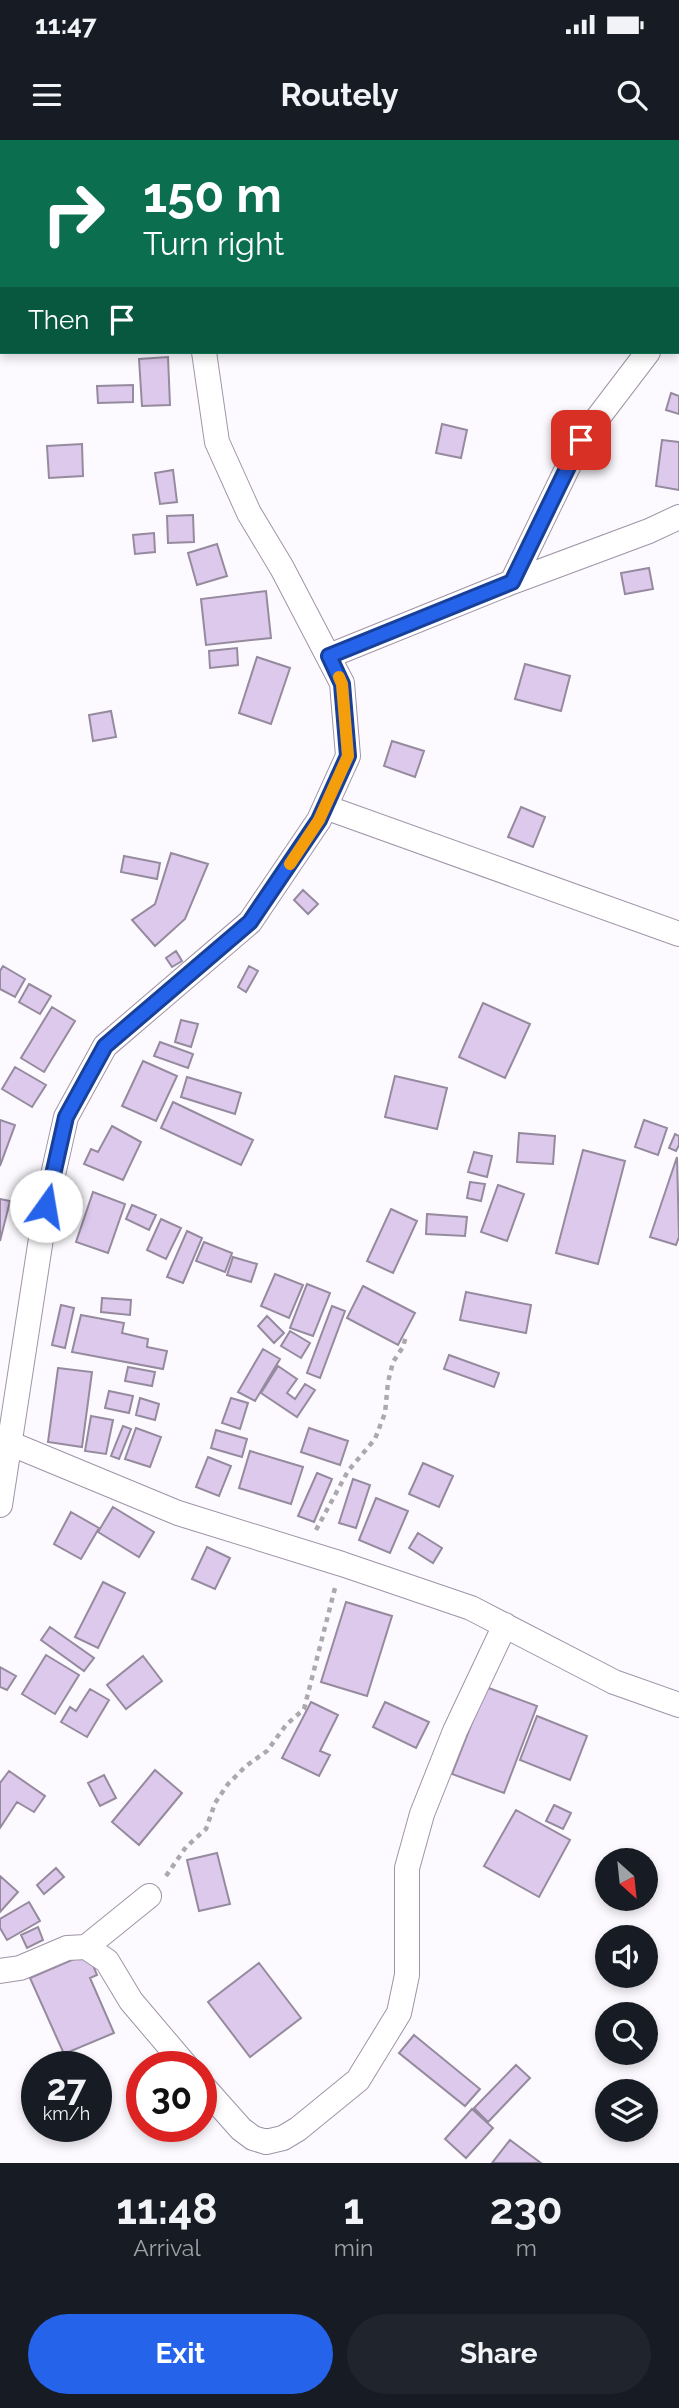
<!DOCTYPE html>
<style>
body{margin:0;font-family:Raleway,sans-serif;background:#20242c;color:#f1f3f6;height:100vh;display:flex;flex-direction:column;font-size:26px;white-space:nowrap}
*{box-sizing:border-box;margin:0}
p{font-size:23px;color:#9ea1a6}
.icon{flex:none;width:38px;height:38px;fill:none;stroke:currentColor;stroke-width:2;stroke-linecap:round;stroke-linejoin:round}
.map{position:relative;height:2023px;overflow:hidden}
.drawer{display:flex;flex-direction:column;background:#171b24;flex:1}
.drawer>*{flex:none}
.guide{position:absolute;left:0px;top:0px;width:679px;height:214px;box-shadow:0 4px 10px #0003;background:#0b6e4f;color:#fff;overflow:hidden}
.needle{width:46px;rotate:153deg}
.fabs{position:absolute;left:595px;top:1708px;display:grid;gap:14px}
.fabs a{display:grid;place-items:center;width:63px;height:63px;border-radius:50%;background:#171b24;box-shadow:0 4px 10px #0003;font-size:35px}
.speed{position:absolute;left:21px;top:1911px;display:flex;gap:14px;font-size:35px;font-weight:700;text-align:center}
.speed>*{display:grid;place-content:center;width:91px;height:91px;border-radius:50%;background:#171b24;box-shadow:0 4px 10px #0003;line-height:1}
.speed small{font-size:18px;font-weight:400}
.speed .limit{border:10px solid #d22;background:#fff;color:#111}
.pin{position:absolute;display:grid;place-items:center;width:60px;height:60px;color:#fff;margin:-30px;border-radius:14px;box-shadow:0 4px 10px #0006}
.me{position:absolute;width:77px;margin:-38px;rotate:13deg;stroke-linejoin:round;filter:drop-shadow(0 0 5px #0008)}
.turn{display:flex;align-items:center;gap:24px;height:147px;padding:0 28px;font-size:32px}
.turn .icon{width:91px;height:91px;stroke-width:2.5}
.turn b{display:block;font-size:49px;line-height:60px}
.then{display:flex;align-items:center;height:66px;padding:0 28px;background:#0003;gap:14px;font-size:26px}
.eta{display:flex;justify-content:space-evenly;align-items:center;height:119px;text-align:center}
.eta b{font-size:42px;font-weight:700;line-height:49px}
.action{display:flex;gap:14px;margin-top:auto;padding:14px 28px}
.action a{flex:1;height:80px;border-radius:42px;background:#2563eb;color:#fff;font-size:28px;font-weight:700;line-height:80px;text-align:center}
.action a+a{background:#20242c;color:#f1f3f6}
.status{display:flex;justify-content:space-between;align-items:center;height:49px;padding:0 35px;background:#171b24;direction:ltr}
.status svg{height:19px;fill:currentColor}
header{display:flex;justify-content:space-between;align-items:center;height:91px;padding:0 28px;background:#171b24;font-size:32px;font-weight:700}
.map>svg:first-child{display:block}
.building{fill:#ddc9ec;stroke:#958a9e;stroke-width:2}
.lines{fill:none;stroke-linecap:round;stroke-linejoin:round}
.minor-casing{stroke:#9f94a7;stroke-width:26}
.path{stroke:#aba9ae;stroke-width:4.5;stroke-dasharray:5 5;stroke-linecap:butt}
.minor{stroke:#fff;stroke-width:24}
.route-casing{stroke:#184099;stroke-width:18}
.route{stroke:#2563eb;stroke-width:12}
.slow{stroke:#f59e0b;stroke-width:12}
</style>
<div class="status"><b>11:47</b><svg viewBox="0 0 49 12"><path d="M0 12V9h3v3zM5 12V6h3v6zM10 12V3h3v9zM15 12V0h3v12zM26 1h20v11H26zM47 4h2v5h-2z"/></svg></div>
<header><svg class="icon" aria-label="menu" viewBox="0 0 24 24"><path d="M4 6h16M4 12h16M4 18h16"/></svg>Routely<svg class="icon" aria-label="search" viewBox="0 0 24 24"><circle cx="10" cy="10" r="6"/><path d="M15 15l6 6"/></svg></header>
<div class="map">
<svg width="679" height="2023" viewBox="0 0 679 2023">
<rect width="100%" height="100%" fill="#fcfafe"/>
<!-- building -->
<path class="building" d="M168 217 170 265 142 266 139 219Z
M133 245V262L98 263 97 246Z
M671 253 679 256V274L666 270Z
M442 284 467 290 461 318 436 313Z
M662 300 679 302V350L656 346Z
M82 304 83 336 49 338 47 306Z
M173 330 177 362 160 364 155 333Z
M193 375 194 402 168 403 167 376Z
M154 393 155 412 135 414 133 395Z
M217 404 227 436 197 445 188 413Z
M649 428 653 449 625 454 621 433Z
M266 451 271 498 206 505 201 459Z
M237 508 238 525 210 528 209 511Z
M257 517 290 528 271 584 239 573Z
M525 524 570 536 561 571 515 559Z
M111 571 116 597 93 601 89 575Z
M392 601 424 611 415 637 384 626Z
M521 667 545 677 533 707 508 697Z
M171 713 208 724 185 779 155 806 132 780 155 764Z
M124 716 160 723 157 739 121 732Z
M303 750 318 764 308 774 294 760Z
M176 811 182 821 172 827 166 818Z
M3 826 25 839 15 857 0 849V831Z
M249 826 258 831 246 852 238 847Z
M29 844 51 856 40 874 19 862Z
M483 863 530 884 505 938 459 917Z
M52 867 75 881 44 932 21 918Z
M181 880 198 884 191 907 175 902Z
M160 902 193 914 188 928 154 916Z
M143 921 177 936 156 981 122 966Z
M15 927 46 945 32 967 2 949Z
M395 936 447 948 437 989 385 977Z
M187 937 241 953 235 974 181 957Z
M173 962 253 1000 241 1025 161 988Z
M0 980 15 985 0 1026Z
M644 980 667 988 658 1015 635 1007Z
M112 986 141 1002 123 1040 84 1024 91 1009 98 1012Z
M519 993 555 996 553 1024 517 1022Z
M675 994 679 996V1005L676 1011 669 1008Z
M583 1010 625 1021 598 1124 556 1113Z
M474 1012 492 1016 487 1037 468 1032Z
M677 1017 679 1097 676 1105 650 1097Z
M470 1042 485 1044 481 1061 467 1058Z
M498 1045 524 1054 507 1101 481 1092Z
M93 1052 125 1064 108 1113 76 1102Z
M0 1059 10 1061 0 1101Z
M132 1065 156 1075 149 1090 126 1079Z
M391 1069 417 1081 393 1133 367 1121Z
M427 1074 467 1077 465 1096 426 1094Z
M161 1079 181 1088 166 1119 147 1110Z
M187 1091 202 1098 183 1143 167 1137Z
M204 1102 232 1113 225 1132 196 1121Z
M233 1117 257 1124 251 1142 227 1135Z
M275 1134 303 1145 289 1178 261 1166Z
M307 1144 330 1153 313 1196 290 1188Z
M363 1146 415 1173 398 1205 347 1178Z
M466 1152 531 1165 526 1193 460 1180Z
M102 1158 131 1160 130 1175 101 1172Z
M61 1165 74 1168 65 1208 52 1205Z
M332 1166 345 1171 320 1238 307 1233Z
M81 1175 124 1183 122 1193 148 1199 147 1207 167 1211 163 1229 72 1212Z
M267 1176 284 1193 274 1203 258 1186Z
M290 1191 310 1203 301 1218 281 1206Z
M263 1209 280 1219 255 1261 238 1252Z
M449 1215 499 1233 494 1247 444 1229Z
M278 1226 297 1239 287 1253 295 1259 305 1244 315 1250 297 1277 261 1253Z
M128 1227 155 1232 152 1246 125 1241Z
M58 1228 92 1232 82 1307 48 1302Z
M109 1251 133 1256 129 1273 105 1268Z
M140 1258 159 1264 155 1280 136 1275Z
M231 1258 248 1263 240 1289 222 1283Z
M91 1276 113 1280 106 1314 85 1311Z
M123 1286 131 1289 119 1319 111 1316Z
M136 1288 161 1297 150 1327 125 1319Z
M309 1288 348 1301 340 1325 301 1312Z
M216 1290 247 1299 242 1317 211 1308Z
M250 1311 303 1327 291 1364 239 1348Z
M208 1317 231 1326 219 1356 196 1347Z
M423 1323 453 1336 439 1367 409 1354Z
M317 1333 332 1339 314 1382 298 1376Z
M353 1339 370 1345 356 1388 339 1383Z
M376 1358 408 1371 390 1413 359 1400Z
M113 1367 154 1392 139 1417 98 1392Z
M71 1372 99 1388 81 1419 54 1404Z
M418 1393 442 1408 433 1423 409 1408Z
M207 1407 230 1418 215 1449 192 1439Z
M103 1442 125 1453 98 1508 75 1497Z
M346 1462 392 1476 367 1556 321 1542Z
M50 1487 94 1518 84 1531 41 1500Z
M46 1515 79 1535 55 1574 22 1554Z
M143 1516 162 1541 126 1569 107 1545Z
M0 1527 16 1536 7 1550 0 1547Z
M486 1547 537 1566 504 1653 452 1634Z
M90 1549 109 1560 87 1597 61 1582 70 1567 76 1571Z
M311 1562 338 1575 320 1611 330 1615 319 1636 282 1618Z
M385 1562 429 1582 416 1608 373 1587Z
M537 1576 587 1596 570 1640 520 1620Z
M155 1630 182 1653 139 1705 112 1682Z
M9 1631 45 1656 34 1672 17 1662 0 1688V1643Z
M104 1635 116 1658 100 1666 88 1643Z
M554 1665 571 1673 563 1689 546 1681Z
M516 1670 570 1700 539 1757 484 1726Z
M217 1713 230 1764 199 1771 187 1720Z
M56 1728 64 1737 44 1754 37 1745Z
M0 1736 18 1752 0 1772Z
M618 1759H643L621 1767Z
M29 1762 40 1781 7 1800 0 1788V1779Z
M38 1787 43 1800 27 1808 21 1795Z
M88 1813 97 1835 90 1838 114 1893 64 1914 30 1838Z
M259 1823 301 1878 250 1917 208 1862Z
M414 1895 480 1949 465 1966 399 1913Z
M516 1925 530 1938 488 1982 474 1968Z
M472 1969 493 1988 466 2018 445 1999Z
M510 2000 541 2023H492Z"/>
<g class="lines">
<!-- minor casing -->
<g class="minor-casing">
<path id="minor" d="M256 0 257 2
M677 173 679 171
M0 175H2
M512 442 581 300 648 212
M329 516 512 442 649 391 679 377
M325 667 679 794
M9 1303 178 1373 342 1424 471 1468 614 1542 679 1565
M0 1365 46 1066 66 977 105 906 250 782 319 680 348 616 342 543 282 428 249 373 217 302 204 212
M86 1807 149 1756
M0 1831 20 1828 67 1808 86 1807 107 1821 131 1861 187 1927
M201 1944 241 1989 253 1998 266 2002 283 1998 298 1989 358 1940 399 1873 407 1835V1728L422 1674 455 1591 505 1485"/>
</g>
<!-- path -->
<path class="path" d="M316 1390 348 1331 375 1299 385 1273 388 1242 393 1222 403 1207 406 1196
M166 1736 186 1707 206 1689 215 1663 228 1644 246 1626 267 1611 286 1585 304 1569 335 1448"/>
<!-- minor -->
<use href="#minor" class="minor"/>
</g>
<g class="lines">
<!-- route casing -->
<g class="route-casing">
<path id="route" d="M46 1066 66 977 105 906 250 782 319 680 348 616 342 544 329 516 512 442 581 300"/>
</g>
<!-- route -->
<use href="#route" class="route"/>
<!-- slow -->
<path class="slow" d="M290 724 319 680 348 616 342 544 339 537"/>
</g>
</svg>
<div class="fabs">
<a><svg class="needle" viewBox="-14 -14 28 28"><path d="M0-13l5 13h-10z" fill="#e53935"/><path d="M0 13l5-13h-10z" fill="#9ea1a6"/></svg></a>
<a><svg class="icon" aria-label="sound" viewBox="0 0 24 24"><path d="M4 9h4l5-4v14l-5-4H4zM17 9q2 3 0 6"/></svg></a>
<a><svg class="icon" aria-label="search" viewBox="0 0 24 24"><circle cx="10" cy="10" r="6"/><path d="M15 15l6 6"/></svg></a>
<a><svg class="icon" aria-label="layers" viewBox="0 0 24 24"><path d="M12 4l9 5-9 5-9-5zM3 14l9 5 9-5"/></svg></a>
</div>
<div class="speed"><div>27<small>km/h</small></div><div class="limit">30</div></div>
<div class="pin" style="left:581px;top:300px;background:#d93025"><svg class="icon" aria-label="arrive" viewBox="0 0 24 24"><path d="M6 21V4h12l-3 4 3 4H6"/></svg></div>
<svg class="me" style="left:46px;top:1066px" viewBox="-20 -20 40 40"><circle r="19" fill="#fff"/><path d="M0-13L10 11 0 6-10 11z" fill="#2563eb"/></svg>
<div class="guide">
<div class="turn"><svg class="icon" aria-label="right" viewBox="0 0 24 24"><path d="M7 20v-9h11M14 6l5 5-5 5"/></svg><div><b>150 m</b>Turn right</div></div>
<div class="then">Then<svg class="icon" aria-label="arrive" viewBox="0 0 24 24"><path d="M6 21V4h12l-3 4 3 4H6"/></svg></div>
</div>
</div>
<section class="drawer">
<div class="eta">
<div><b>11:48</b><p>Arrival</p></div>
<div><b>1</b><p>min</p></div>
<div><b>230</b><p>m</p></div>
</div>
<div class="action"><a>Exit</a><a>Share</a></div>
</section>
